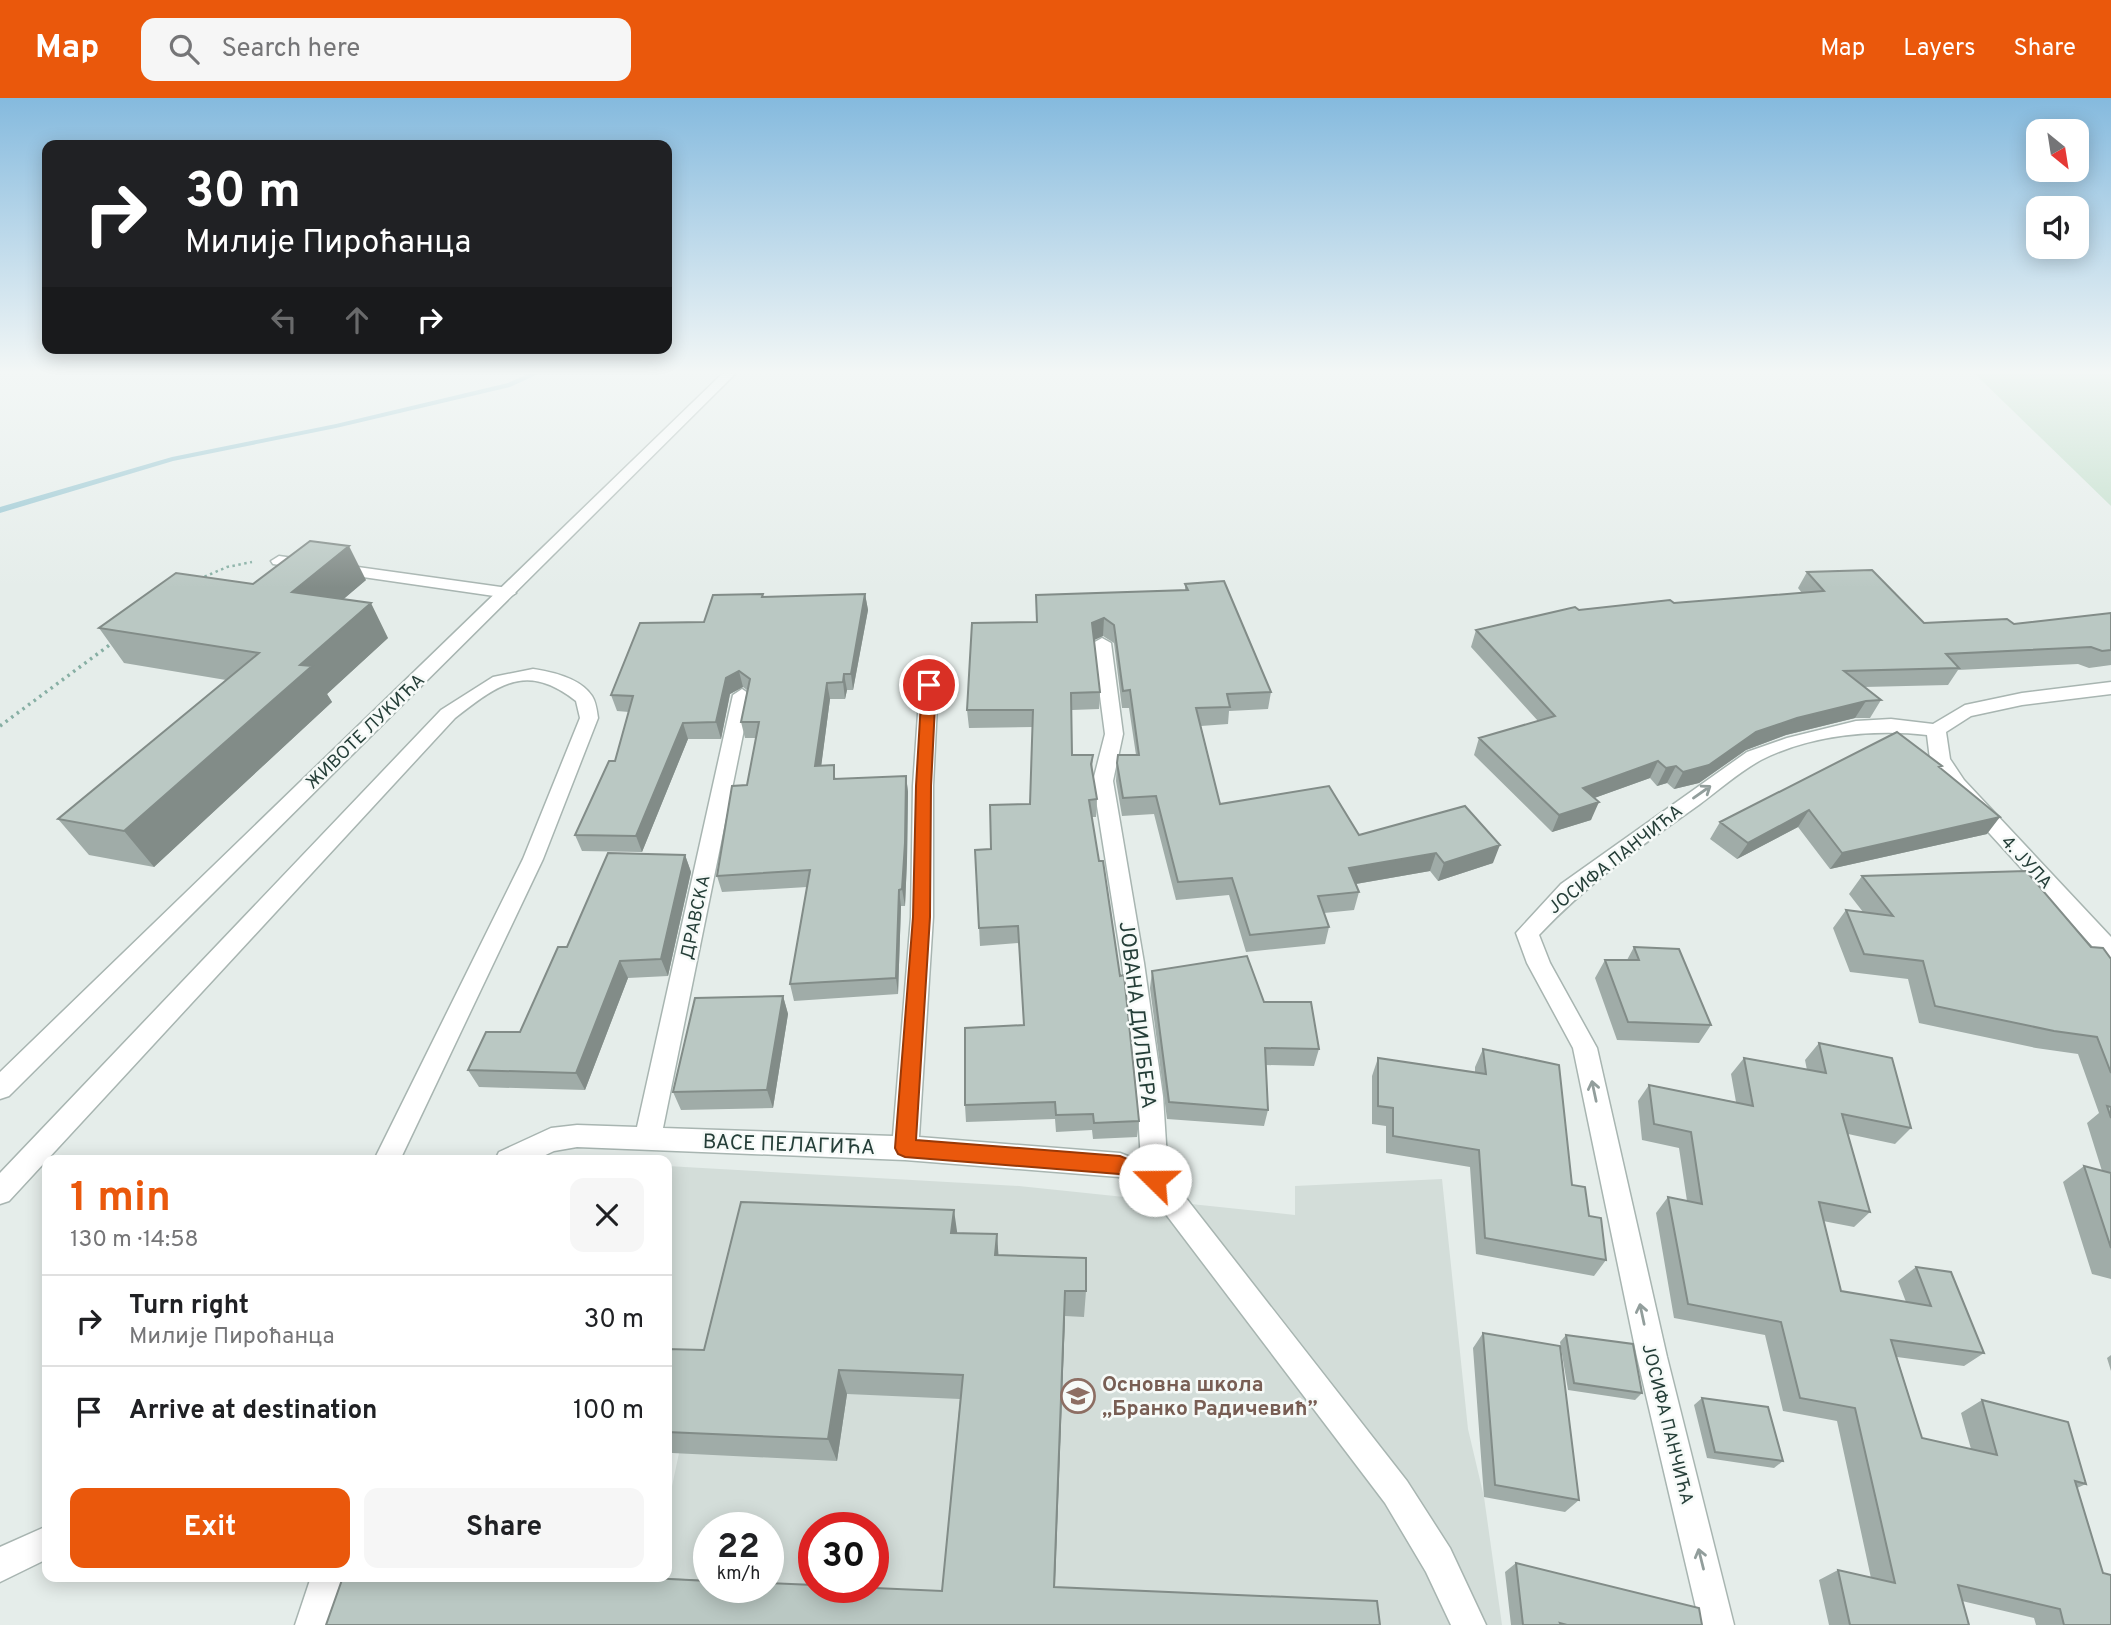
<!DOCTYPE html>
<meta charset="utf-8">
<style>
body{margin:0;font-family:Overpass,sans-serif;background:#f6f6f6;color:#202124;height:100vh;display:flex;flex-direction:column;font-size:26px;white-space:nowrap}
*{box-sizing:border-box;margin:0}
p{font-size:23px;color:#757577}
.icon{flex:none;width:38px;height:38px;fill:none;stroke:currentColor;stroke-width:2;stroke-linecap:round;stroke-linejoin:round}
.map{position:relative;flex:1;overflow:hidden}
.panel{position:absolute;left:42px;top:1057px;width:630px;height:427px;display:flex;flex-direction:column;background:#fff;border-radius:14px;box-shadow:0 4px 18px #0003}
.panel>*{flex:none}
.guide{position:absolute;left:42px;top:42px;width:630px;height:214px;border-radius:14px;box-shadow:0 4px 18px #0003;background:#202124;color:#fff;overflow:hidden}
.needle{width:46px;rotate:150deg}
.buttons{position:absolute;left:2026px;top:21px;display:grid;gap:14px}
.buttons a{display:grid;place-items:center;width:63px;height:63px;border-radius:14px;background:#fff;box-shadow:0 4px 18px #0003;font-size:35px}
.speed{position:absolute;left:693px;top:1414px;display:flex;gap:14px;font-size:35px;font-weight:700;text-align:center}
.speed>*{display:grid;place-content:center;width:91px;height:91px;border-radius:50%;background:#fff;box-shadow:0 4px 18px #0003;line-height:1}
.speed small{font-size:18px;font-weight:400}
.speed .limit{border:10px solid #d22;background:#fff;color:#111}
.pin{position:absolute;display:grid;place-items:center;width:60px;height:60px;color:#fff;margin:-30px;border:4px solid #fff;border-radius:50%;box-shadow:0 2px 7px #0007}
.me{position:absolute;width:77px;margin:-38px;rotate:292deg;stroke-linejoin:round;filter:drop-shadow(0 0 5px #0008)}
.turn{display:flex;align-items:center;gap:24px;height:147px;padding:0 28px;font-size:32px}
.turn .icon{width:91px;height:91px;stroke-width:2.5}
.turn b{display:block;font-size:49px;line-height:60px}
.lanes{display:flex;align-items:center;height:66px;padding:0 28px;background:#0003;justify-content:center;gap:35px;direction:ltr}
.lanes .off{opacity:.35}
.round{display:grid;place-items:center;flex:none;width:74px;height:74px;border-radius:14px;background:#f6f6f6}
.overview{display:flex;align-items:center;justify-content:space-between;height:119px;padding:0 28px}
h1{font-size:42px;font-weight:700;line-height:52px;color:#ea580c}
.cta{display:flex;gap:14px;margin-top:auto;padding:14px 28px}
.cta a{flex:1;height:80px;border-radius:14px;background:#ea580c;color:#fff;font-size:28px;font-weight:700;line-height:80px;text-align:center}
.cta a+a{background:#f6f6f6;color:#202124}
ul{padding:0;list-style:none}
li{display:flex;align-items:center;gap:21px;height:91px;padding:0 28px;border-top:2px solid #e0e0e0}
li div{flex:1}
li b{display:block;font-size:26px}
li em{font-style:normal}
header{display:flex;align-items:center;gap:42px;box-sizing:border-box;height:98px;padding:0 35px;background:#ea580c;color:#fff}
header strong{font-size:33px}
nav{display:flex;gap:38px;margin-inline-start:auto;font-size:24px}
.search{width:490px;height:63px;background:#f6f6f6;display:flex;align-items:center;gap:18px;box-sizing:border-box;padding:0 24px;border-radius:14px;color:#757577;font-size:26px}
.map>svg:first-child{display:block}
.built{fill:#d3ddd9;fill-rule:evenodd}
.green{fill:#bfddc8}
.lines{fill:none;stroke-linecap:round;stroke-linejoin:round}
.stream{fill:#91c3cf;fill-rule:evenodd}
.lane-casing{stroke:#a8b5b1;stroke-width:3}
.street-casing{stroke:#a8b5b1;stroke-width:3}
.path-far1{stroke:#87afa4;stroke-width:2.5;stroke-dasharray:2.5 3.5;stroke-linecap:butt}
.path{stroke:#87afa4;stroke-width:3.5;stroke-dasharray:2.5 4.5;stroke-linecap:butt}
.lane{fill:#fff;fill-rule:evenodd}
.street{fill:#fff;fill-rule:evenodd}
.wall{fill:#a0aca8}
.shaded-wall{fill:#828c88}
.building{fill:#bac8c3;stroke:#828c88;stroke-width:2}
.oneway{stroke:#929e9c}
.route{fill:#ea580c;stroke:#983908;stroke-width:2}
.labels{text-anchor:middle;stroke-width:5;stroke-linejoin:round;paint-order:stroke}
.street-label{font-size:18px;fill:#253e38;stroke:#f6faf8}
.near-street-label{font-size:21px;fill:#253e38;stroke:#f6faf8}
.near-education-label{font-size:21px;font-weight:bold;fill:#785e54;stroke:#f6faf8;text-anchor:start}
</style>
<header>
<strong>Map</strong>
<div class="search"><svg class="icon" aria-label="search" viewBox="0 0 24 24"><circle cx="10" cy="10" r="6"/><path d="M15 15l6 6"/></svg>Search here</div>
<nav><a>Map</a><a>Layers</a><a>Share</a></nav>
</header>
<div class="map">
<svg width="2111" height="1527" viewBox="0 0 2111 1527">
<rect width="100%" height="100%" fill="#e5edea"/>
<!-- built -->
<path class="built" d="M667 1068 1019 1088 1295 1117V1088L1442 1081 1468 1331 1484 1399 1502 1527H643L653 1479H667V1412L698 1265 667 1263ZM709 1430H768V1489H709ZM814 1430H873V1489H814Z"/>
<!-- green -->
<path class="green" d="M1975 276H2111V408Z"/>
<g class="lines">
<!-- stream -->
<path class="stream" d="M528 276H538L510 289 336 330 173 363 0 415V409L172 359 336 326 508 285Z"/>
<!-- lane casing -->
<g class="lane-casing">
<path id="lane" d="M279 458 508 490 516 495 508 500 273 466 271 463Z
M533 571C553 574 580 580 592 598 596 604 597 613 598 620L543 761 400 1062H374L523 761 580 620 576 603C526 564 499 586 455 620L9 1103 0 1106V1075L441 612 493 579Z
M47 1428V1461L0 1484V1449Z"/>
</g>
<!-- street casing -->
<g class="street-casing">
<path id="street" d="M722 276H735L9 998 0 1001V974Z
M1102 540 1111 545 1123 636 1113 683 1144 865 1163 998 1168 1077 1407 1383 1450 1450 1486 1527H1451L1426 1474 1385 1405 1146 1090 1119 1079 905 1062 577 1049 554 1053 535 1062H495L499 1054 551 1030 577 1027 637 1029 733 597 742 591 751 597 663 1030 893 1038 911 819 913 688 920 587 929 582 938 587 933 688V819L919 1039 1120 1055 1141 1063 1137 998 1122 865 1093 683 1105 636 1093 545Z
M2111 584V596L2022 607 1971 618 1946 634 1950 661 1964 682 2111 839V863L2103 860 1950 692 1930 661 1927 637C1874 631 1810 637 1761 662 1739 674 1719 692 1700 706 1642 747 1588 785 1539 837L1550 865 1597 950 1667 1259 1734 1527H1700L1637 1259 1573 950 1527 865 1516 835 1561 786 1747 654 1787 640 1856 623 1891 621 1933 626 1965 607 2022 595Z
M311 1479H345L329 1527H295Z"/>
</g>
<!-- path-far1 -->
<path class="path-far1" d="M199 481 227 469 252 464"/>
<!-- path -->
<path class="path" d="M198 482 203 480
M0 628 115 543"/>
<!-- lane -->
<use href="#lane" class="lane"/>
<!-- street -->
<use href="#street" class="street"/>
</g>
<!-- wall -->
<path class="wall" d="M1807 474 1924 525 2014 526 2111 515V567L2089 570 2078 566 1958 572 1948 587 1864 589 1881 602 1870 620H1855L1786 637 1746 652 1699 685 1674 691 1667 685 1657 688 1650 680 1594 700 1591 722 1552 734 1474 657 1479 640 1538 623 1471 549 1476 532 1579 512 1802 495 1798 490Z
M366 482 343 501 388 540 327 596 332 604 154 769 89 757 58 721 226 582 124 565 99 530 253 486Z
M1185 486 1271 594 1268 611 1229 613 1228 626 1201 628 1220 706 1359 737 1493 765 1438 783 1430 773 1356 786 1359 794 1354 812 1324 815 1329 829 1325 846 1246 854 1229 797 1176 802 1154 716 1122 718 1116 683 1117 665 1136 657 1129 610H1122L1114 545 1103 538 1094 542 1100 594 1099 611 1072 612V657H1093L1092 674 1097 701 1096 719H1092L1139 1023 1137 1039 1093 1041 1092 1032 1056 1034 1055 1021 966 1024 965 1007 1024 927 1019 845 980 848 975 752 991 751 1030 706 1033 629 969 630 967 612 1037 524 1036 497 1185 492Z
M865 496 868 512 853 592H847L845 601H830L821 668 837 681 906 678 908 694 907 762 905 808H901L898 896 794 903 790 886 807 789 722 794 717 778 747 687 756 640H745L741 624 747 592 743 589 730 596 721 641H688L642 754 582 753 575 737 615 663 629 614 617 613 611 597 704 524 763 499Z
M1941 670 1987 736 1830 771 1798 729 1737 761 1710 741 1720 724Z
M685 757 691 774 668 878 628 880 585 992 479 989 468 972 520 934 567 849Z
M1862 778 2091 849 2111 861V1181L2092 1176 2063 1084 2084 1068 2102 1073 2087 1025 2099 1015 2078 956 2036 950 1919 925 1908 881 1850 874 1833 830 1846 812 1863 814 1849 796Z
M1634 849 1711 927 1699 945 1617 942 1595 880 1605 862H1627Z
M1152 873 1264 904 1319 951 1314 968 1266 967 1268 1012 1264 1028 1167 1021 1150 890Z
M783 898 788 916 773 1010 681 1012 673 994Z
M1819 945 1911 1030 1895 1046 1848 1036 1870 1114 1854 1129 1823 1123 1841 1193 1906 1204 1898 1183 1916 1169 1984 1255 1964 1268 1897 1259 1922 1340 1971 1351 1961 1315 1982 1302 2086 1386 2077 1390 2111 1527H2036L2034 1520 1962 1503 1969 1527H1829L1819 1482 1838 1472 1871 1480 1837 1323 1783 1313 1765 1237 1674 1220 1656 1115 1668 1099 1687 1103 1679 1050 1642 1042 1638 1003 1649 987 1736 1004 1731 976 1744 960 1807 972 1805 962Z
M1483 951 1572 1087 1589 1118 1606 1162 1594 1178 1476 1156 1470 1069 1386 1055V1028L1372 1026V978L1378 960 1475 975V969Z
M957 1135 997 1136 998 1157 1086 1193 1084 1219 1065 1218 1055 1489 1380 1527 343 1479H642L942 1493 960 1301 847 1296 837 1363 672 1355 667 1377V1251L704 1252Z
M1483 1235 1579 1402 1565 1414 1484 1399 1473 1250Z
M1566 1237 1642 1295 1635 1302 1568 1292 1560 1244Z
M2111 1257V1273L2107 1260Z
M1702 1300 1783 1363 1774 1370 1707 1360 1694 1307Z
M1516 1465 1702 1527H1511L1505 1474Z"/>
<!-- shaded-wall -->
<path class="shaded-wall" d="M349 448 366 482 311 529 292 494Z
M865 496 868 512 853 592 851 576Z
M371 505 388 540 327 596 332 604 154 769 124 733 300 567Z
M1104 520 1103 538 1092 543V525Z
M739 573 743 589 730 596 721 641 716 624 726 580Z
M844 576 847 592 845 601 843 584Z
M827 585 830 601 819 685 815 668Z
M1866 603 1855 620 1786 637 1746 652 1699 685 1674 691 1683 674 1756 634 1797 620Z
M683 625 688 641 642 754 636 738Z
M1658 663 1650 680 1575 707 1583 690Z
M1676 668 1667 685 1657 688 1666 670Z
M906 678 908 694 907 762 905 808 902 791Z
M1599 704 1591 722 1552 734 1559 717Z
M1809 712 1798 729 1737 761 1748 745Z
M2000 719 1987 736 1830 771 1842 755Z
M1500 747 1493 765 1438 783 1444 765Z
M1436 755 1430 773 1344 788 1349 770Z
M685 757 691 774 668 878 661 861Z
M899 792 901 808 898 896 896 880Z
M620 863 628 880 585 992 576 975Z
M783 898 788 916 773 1010 767 992Z
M954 1112 958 1140 951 1135Z
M997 1136 999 1164 995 1157Z
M1065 1193V1218L1054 1506V1489Z
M839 1272 847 1296 837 1363 828 1341Z
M667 1348 672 1355 667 1377Z"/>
<!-- building -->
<path class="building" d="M310 443 349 448 292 494 371 505 300 567 312 568 124 733 58 721 259 555 99 530 176 475 253 486Z
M1872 472 1924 525 2007 521 2014 526 2111 515V552L2102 553 2091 549 1946 556 1959 570 1844 573 1881 602 1866 603 1797 620 1756 634 1709 667 1683 674 1676 668 1666 670 1658 663 1583 690 1599 704 1559 717 1479 640 1555 618 1476 532 1575 509 1579 512 1670 502 1674 505 1824 493 1807 474Z
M1224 483 1271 594 1227 596 1230 609 1196 610 1220 706 1329 688 1359 737 1465 708 1500 747 1444 765 1436 755 1349 770 1359 794 1318 798 1329 829 1250 837 1232 780 1178 784 1156 698 1123 700 1117 665 1118 657H1139L1130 592 1123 593 1114 527 1104 520 1092 525 1100 594 1071 595 1072 657H1093L1091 666 1097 701 1089 702 1099 763H1103L1120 878 1124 877 1139 1023 1094 1025 1093 1016 1056 1017 1055 1004 965 1007V930L1024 927 1018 828 979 830 975 752 991 751 990 707 1030 706 1033 612H967L972 525 1037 524 1036 497 1188 492 1185 486Z
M763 496 762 499 865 496 851 576H844L843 584 827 585 815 668 834 667V681L906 678 905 745 902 791 899 792 896 880 790 886 810 772 717 778 732 688 747 687 759 624H741L750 581 739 573 726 580 716 624 683 625 636 738 575 737 609 663H615L633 598 611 597 640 525 704 524 713 497Z
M1897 634 1942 668 1939 669 2000 719 1842 755 1809 712 1748 745 1720 724Z
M608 755 685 757 661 861 620 863 576 975 468 972 486 934H520L558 849H567Z
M2026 773 2091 849 2103 850 2111 861V975L2097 939 2054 933 1935 908 1923 863 1864 856 1846 812 1893 818 1862 778Z
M1634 849 1679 851 1711 927 1628 924 1605 862H1639Z
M1247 858 1264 904H1311L1319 951 1265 950 1268 1012 1169 1004 1152 873Z
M783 898 767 992 673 994 695 900Z
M1819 945 1892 960 1911 1030 1842 1016 1870 1114 1819 1104 1841 1193 1931 1208 1916 1169 1951 1174 1984 1255 1891 1242 1922 1340 1997 1357 1982 1302 2068 1324 2086 1386 2075 1383 2103 1475 2111 1477V1527H2064L2060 1511 1958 1487 1969 1527H1850L1838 1472 1895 1485 1855 1310 1800 1300 1781 1224 1688 1206 1668 1099 1702 1106 1691 1034 1654 1026 1649 987 1753 1008 1744 960 1826 975Z
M1483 951 1559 967 1572 1087 1585 1089 1589 1118 1601 1120 1606 1162 1485 1140 1479 1052 1393 1038V1010L1378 1008V960L1486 976Z
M2107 1008 2111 1009V1020Z
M2084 1068 2111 1075V1150Z
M741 1104 954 1112 951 1135 997 1136 995 1157 1086 1160V1193H1065L1054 1489 1377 1503 1380 1527H326L343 1479H629L709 1483V1489H768V1485L814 1487V1489H852L942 1493 963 1277 839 1272 828 1341 667 1334V1251L704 1252Z
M1483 1235 1560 1248 1579 1402 1495 1387Z
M1566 1237 1633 1246 1642 1295 1574 1285Z
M1702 1300 1768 1309 1783 1363 1715 1354Z
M1516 1465 1699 1510 1702 1527H1567L1560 1525 1561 1527H1523Z"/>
<!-- one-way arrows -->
<defs><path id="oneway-shaft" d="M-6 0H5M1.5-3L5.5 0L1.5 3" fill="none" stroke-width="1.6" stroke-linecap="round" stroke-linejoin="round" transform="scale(1.75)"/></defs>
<g class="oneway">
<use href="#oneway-shaft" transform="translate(1702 694) rotate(-35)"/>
<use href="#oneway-shaft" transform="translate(1594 993) rotate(-102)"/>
<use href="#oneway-shaft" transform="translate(1642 1216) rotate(-102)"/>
<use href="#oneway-shaft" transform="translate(1701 1461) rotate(-104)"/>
</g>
<!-- sky -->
<linearGradient id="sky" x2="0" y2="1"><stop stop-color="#85bade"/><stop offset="0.56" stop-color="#f3f7f6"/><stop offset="1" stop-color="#f3f7f6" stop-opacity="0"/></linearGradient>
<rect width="2111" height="490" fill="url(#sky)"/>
<!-- route -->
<path class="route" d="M929 582 936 587 931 688 930 819 916 1042 1120 1058 1162 1075 1165 1082 1162 1088 1155 1091 1119 1076 905 1059 898 1056 895 1050 913 819 916 688 922 587Z"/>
<!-- icons -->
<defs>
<g id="school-ring" transform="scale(1.75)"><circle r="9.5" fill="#f6faf8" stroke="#8d6e63" stroke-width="1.5"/><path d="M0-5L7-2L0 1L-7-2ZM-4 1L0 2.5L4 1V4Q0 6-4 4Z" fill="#8d6e63"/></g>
</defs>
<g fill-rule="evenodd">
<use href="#school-ring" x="1078" y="1298"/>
</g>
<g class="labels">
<!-- street labels -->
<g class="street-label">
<text transform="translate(365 633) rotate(-44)" y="6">ЖИВОТЕ ЛУКИЋА</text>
<text transform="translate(1615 761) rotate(-38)" y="6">ЈОСИФА ПАНЧИЋА</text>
<text transform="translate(2027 764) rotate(47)" y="6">4. ЈУЛА</text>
<text transform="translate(695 819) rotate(-78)" y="6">ДРАВСКА</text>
<text transform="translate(1668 1326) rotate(76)" y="6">ЈОСИФА ПАНЧИЋА</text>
</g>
<!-- near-street labels -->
<g class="near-street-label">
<text transform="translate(1138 917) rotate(83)" y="7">ЈОВАНА ДИЛБЕРА</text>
<text transform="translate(789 1046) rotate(2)" y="7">ВАСЕ ПЕЛАГИЋА</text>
</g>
<!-- near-education labels -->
<g class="near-education-label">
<text x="1102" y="1293">Основна школа<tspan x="1102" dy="24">„Бранко Радичевић”</tspan></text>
</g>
</g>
</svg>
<div class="buttons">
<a><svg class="needle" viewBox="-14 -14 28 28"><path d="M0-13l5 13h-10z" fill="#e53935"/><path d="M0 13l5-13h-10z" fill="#757577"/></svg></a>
<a><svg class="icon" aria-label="sound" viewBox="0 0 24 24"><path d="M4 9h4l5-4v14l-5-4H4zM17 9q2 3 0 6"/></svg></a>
</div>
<div class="speed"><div>22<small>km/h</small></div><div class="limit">30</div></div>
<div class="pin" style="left:929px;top:587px;background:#d93025"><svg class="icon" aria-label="arrive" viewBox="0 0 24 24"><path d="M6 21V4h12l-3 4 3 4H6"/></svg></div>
<svg class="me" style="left:1155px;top:1082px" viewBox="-20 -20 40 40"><circle r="19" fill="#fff"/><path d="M0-13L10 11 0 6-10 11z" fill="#ea580c"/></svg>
<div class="guide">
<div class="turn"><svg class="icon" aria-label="right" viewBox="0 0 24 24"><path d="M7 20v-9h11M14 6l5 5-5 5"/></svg><div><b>30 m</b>Милије Пироћанца</div></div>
<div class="lanes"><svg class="icon off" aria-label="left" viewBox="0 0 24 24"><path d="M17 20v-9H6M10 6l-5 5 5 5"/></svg><svg class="icon off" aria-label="ahead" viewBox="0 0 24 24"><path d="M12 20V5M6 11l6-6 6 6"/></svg><svg class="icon" aria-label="right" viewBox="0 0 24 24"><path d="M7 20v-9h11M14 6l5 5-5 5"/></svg></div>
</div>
<section class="panel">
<div class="overview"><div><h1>1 min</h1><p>130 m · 14:58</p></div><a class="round"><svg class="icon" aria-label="close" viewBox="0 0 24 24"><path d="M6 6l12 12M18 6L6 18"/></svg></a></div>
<ul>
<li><svg class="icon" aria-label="right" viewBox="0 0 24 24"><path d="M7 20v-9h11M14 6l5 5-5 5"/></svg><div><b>Turn right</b><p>Милије Пироћанца</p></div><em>30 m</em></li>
<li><svg class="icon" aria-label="arrive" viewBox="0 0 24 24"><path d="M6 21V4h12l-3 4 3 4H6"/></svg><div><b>Arrive at destination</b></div><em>100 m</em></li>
</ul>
<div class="cta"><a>Exit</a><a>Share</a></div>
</section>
</div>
